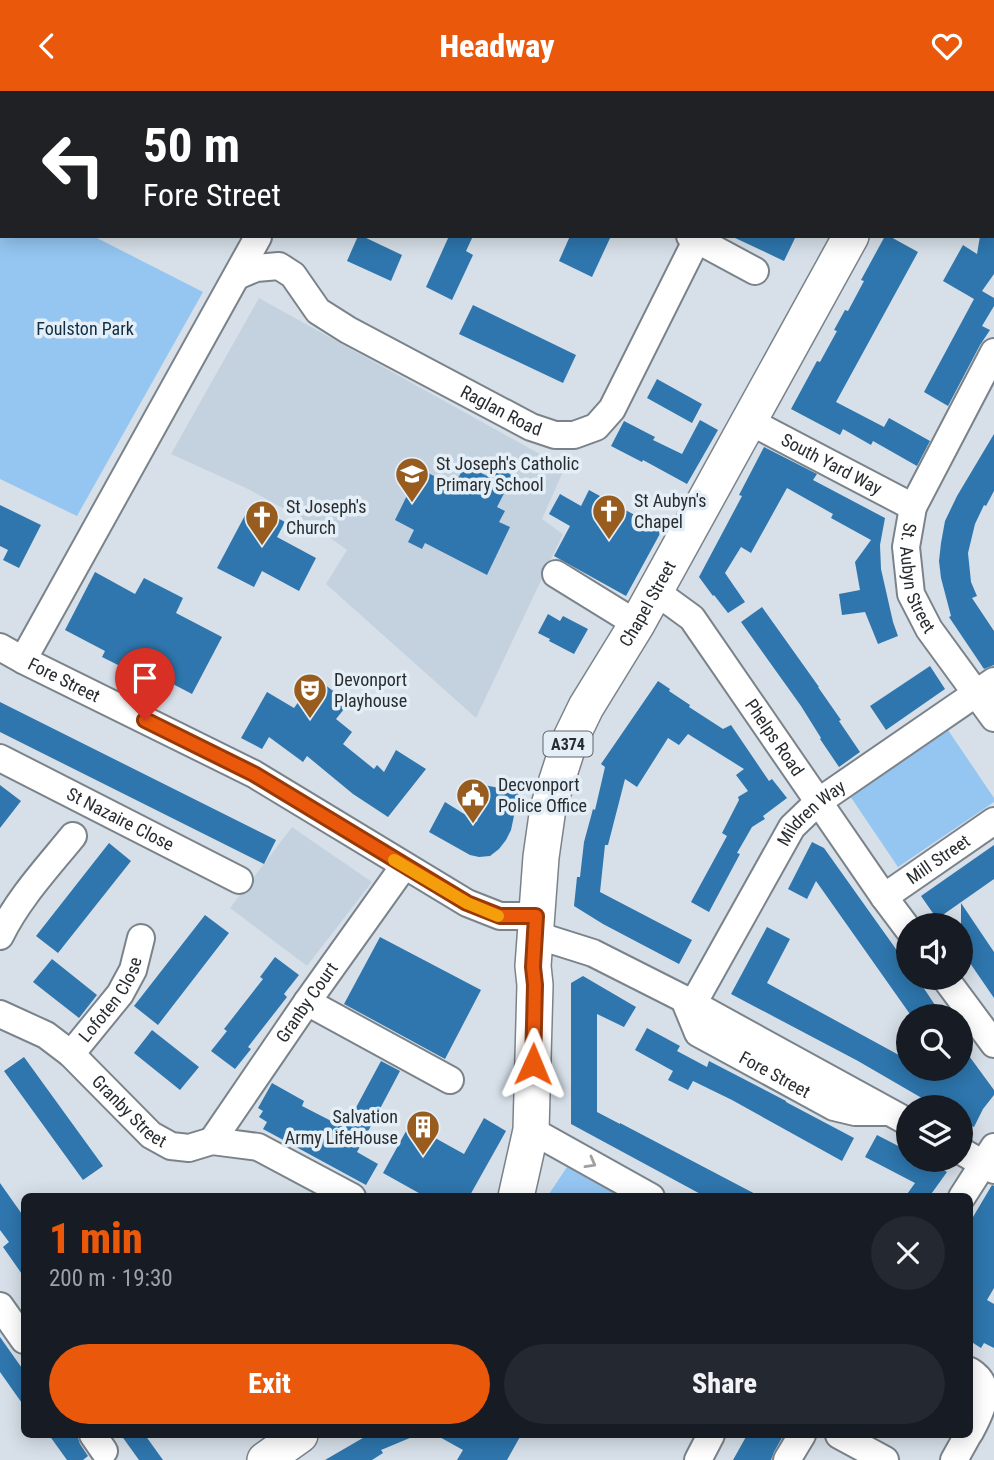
<!DOCTYPE html>
<meta charset="utf-8">
<style>
body{margin:0;font-family:"Roboto Condensed",sans-serif;background:#242831;color:#f1f3f6;height:100vh;display:flex;flex-direction:column;font-size:26px;white-space:nowrap}
*{box-sizing:border-box;margin:0}
p{font-size:23px;color:#9ea1a6}
.icon{flex:none;width:38px;height:38px;fill:none;stroke:currentColor;stroke-width:2;stroke-linecap:round;stroke-linejoin:round}
.map{position:relative;flex:1;overflow:hidden}
.details{position:absolute;left:21px;top:1102px;width:952px;height:245px;display:flex;flex-direction:column;background:#171b24;border-radius:10px;box-shadow:0 4px 18px #0003}
.details>*{flex:none}
.banner{position:absolute;left:0px;top:0px;width:994px;height:147px;box-shadow:0 4px 18px #0003;background:#202124;color:#fff;overflow:hidden}
.buttons{position:absolute;left:896px;top:822px;display:grid;gap:14px}
.buttons a{display:grid;place-items:center;width:77px;height:77px;border-radius:50%;background:#171b24;box-shadow:0 4px 18px #0003;font-size:35px}
.pin{position:absolute;display:grid;place-items:center;width:60px;height:60px;color:#fff;margin:-72px -30px;border-radius:50% 50% 50% 0;rotate:-45deg;box-shadow:0 0 7px #0007}
.pin .icon{rotate:45deg}
.me{position:absolute;width:77px;margin:-38px;rotate:1deg;stroke-linejoin:round;filter:drop-shadow(0 0 5px #0008)}
.turn{display:flex;align-items:center;gap:24px;height:147px;padding:0 28px;font-size:32px}
.turn .icon{width:91px;height:91px;stroke-width:2.5}
.turn b{display:block;font-size:49px;line-height:60px}
.round{display:grid;place-items:center;flex:none;width:74px;height:74px;border-radius:37px;background:#242831}
.head{display:flex;align-items:center;justify-content:space-between;height:119px;padding:0 28px}
h1{font-size:42px;font-weight:800;line-height:52px;color:#ea580c}
.primary-button{display:flex;gap:14px;margin-top:auto;padding:14px 28px}
.primary-button a{flex:1;height:80px;border-radius:42px;background:#ea580c;color:#fff;font-size:28px;font-weight:800;line-height:80px;text-align:center}
.primary-button a+a{background:#242831;color:#f1f3f6}
header{display:flex;justify-content:space-between;align-items:center;height:91px;padding:0 28px;background:#ea580c;color:#fff;font-size:32px;font-weight:800}
.map>svg:first-child{display:block}
.built{fill:#c4d2df}
.green{fill:#94c6f1}
.building{fill:#2e76ad}
.lines{fill:none;stroke-linecap:round;stroke-linejoin:round}
.minor-casing{stroke:#7b838a;stroke-width:30}
.major-casing{stroke:#7b838a;stroke-width:38}
.minor{stroke:#fff;stroke-width:26}
.major{stroke:#fff;stroke-width:35}
.oneway{stroke:#9fa0a2}
.route-casing{stroke:#983908;stroke-width:18}
.route{stroke:#ea580c;stroke-width:12}
.slow{stroke:#f59e0b;stroke-width:12}
.labels{text-anchor:middle;stroke-width:7;stroke-linejoin:round;paint-order:stroke}
.shield{fill:#e4eef6;stroke:#61676b;stroke-width:2}
.shield-label{font-size:16px;font-weight:bold;fill:#292d30}
.park-label{font-size:18px;fill:#102e46;stroke:#e4eef6}
.street-label{font-size:18px;fill:#292d30;stroke:#e4eef6}
.poi-label{font-size:18px;fill:#292d30;stroke:#e4eef6;text-anchor:start}
</style>
<header><svg class="icon" aria-label="back" viewBox="0 0 24 24"><path d="M15 5l-7 7 7 7"/></svg>Headway<svg class="icon" aria-label="heart" viewBox="0 0 24 24"><path d="M12 20l-8-8c-3-5 5-10 8-4 3-6 11-1 8 4z"/></svg></header>
<div class="map">
<svg width="994" height="1369" viewBox="0 0 994 1369">
<rect width="100%" height="100%" fill="#d7e0e9"/>
<!-- built -->
<path class="built" d="M259 207 547 367 562 383 542 428 563 443 476 627 326 493 347 459 308 431 248 398 171 363Z
M292 736 372 791 307 875 230 817Z"/>
<!-- green -->
<path class="green" d="M117 0H311L310 2H121Z
M0 99H2V145H93L203 201 77 425 0 388Z
M948 639 994 707V711L898 776 850 705Z
M567 1076 622 1106H547Z"/>
<!-- building -->
<path class="building" d="M992 116H994V183L982 200 994 207V215L982 235 990 239 980 254 948 315 924 301 974 208 943 190 963 154 977 163 980 145H992Z
M358 145H362L402 164 391 190 347 170Z
M449 145H473L466 160 473 164 452 209 426 196Z
M570 145H611L592 186 559 170Z
M731 145H796L784 170Z
M885 145H889L918 161 836 311 884 336 889 327 930 350 917 375 873 350 871 354 843 338 840 344 791 318 817 270 820 271 837 240 834 239 845 219 848 220 864 190 861 189Z
M473 214 576 264 563 292 459 243Z
M657 288 702 313 692 332 647 307Z
M700 329 718 339 687 393 643 369 642 371 611 355 624 330 655 346 653 349 682 363Z
M994 343V400L986 415 984 414 975 433 968 462 971 491 977 505 972 507 994 540V574L984 578 949 526 951 525 941 487 939 470 941 452 945 430 957 405Z
M764 356 817 383 813 389 885 427 880 454 881 478 893 531 898 545 878 553 865 521 842 524 839 503 860 499 855 471 871 449 831 427 833 423 787 397 751 462 741 456 725 482 745 511 728 522 714 504 713 505 699 486 742 405 739 404Z
M465 374 493 388 499 377 513 385 497 416 505 420 499 431 510 436 487 484 425 452 422 458 408 451 414 439 395 429 420 378 454 395Z
M589 399 662 439 626 505 554 465 570 435 549 423 560 403 581 415Z
M251 413 285 431 277 446 316 467 299 500 262 480 254 496 217 477Z
M0 414 41 434 19 477 3 469 8 459 0 455Z
M95 481 135 503 144 487 183 507 176 522 222 546 192 603 146 579 142 586 102 566 105 560 65 539Z
M762 516 819 596H818L841 629 839 630 860 661 839 676 820 648 821 647 801 615 741 531Z
M548 523 560 530 563 525 588 538 574 563 549 550 550 548 538 542Z
M930 575 945 598 886 639 870 615Z
M316 587 349 612 336 628 352 641 343 653 374 678 377 674 384 681 396 659 426 678 388 726 353 703 307 665 303 671 269 646 262 658 241 647 267 601 294 617Z
M658 590 670 598 669 600 690 614 689 616 723 638 731 634 769 690 772 688 787 707 763 725 765 728 752 736 737 762 740 763 709 821 691 811 727 745 722 742 739 709 738 706 748 700 736 684 744 678 688 643 679 654 668 647 637 696 625 688 608 754H605L600 801 692 849 679 873 603 833 574 815 577 786H580L584 751 593 718 595 719 605 676 601 673Z
M0 611 276 749 264 773 0 641Z
M0 694 21 710 0 737Z
M484 694 519 701 511 739 506 749 499 758 490 765 479 766 470 764 429 741 445 711 477 731Z
M812 751 824 757 908 875V887H917L943 926H912L816 790 807 808 788 798Z
M109 752 131 770 58 862 36 845Z
M994 754V788L937 828 921 805Z
M961 812 994 861V907L961 859Z
M205 824 229 842 158 934 134 915Z
M767 836 790 848 767 892 908 969V978H961V954L994 999V1004L983 1018 974 1036 961 1029V1017H939L858 970 731 903Z
M380 846 481 899 445 968 344 913Z
M275 866 299 884 284 903 287 906 248 956 251 958 235 978 211 960 227 940 224 938 263 888 260 886Z
M52 868 97 904 79 927 33 891Z
M583 885 636 916 624 936 597 923V1021L620 1033V1032L761 1106H706L571 1033V892Z
M647 937 680 955 677 960 707 976 709 970 786 1010V1011L854 1047 842 1070 732 1009 693 990 688 999 668 989 673 980 635 959Z
M152 939 199 976 180 999 134 962Z
M24 966 103 1075 83 1089 4 980Z
M381 970 400 980 357 1061 378 1073 366 1094 263 1038 267 1031 259 1026 263 1020 258 1017 272 992 304 1010 302 1015 345 1037Z
M484 1027 506 1040 469 1106H426L383 1082 410 1033 464 1063Z
M877 1044 908 1060V1069H928L947 1081 929 1106H905L915 1092 865 1066Z
M0 1092 24 1126V1186L3 1156 9 1151 0 1139Z
M992 1094 994 1095V1197L987 1209 994 1213V1257L984 1252 981 1257 970 1250V1131Z
M0 1246 24 1280V1315L0 1281Z
M49 1344H77L80 1353 88 1365 83 1369H67Z
M121 1344H145L163 1369H139Z
M368 1344H417L381 1359 383 1362 372 1369H325Z
M436 1344H521L507 1369H457L463 1359Z
M747 1344H780L783 1345 774 1361 771 1369H733Z"/>
<g class="lines">
<!-- minor casing -->
<g class="minor-casing">
<g id="minor">
<path d="M992 7 994 12"/>
<path d="M690 145 755 180"/>
<path id="s1" d="M237 185 256 177 279 175 293 184 318 220 348 239 531 336 555 344H574L596 336 612 318 697 148"/>
<path id="s2" d="M994 261 913 416 906 456 911 503 929 538 994 627"/>
<path id="s3" d="M749 330 913 416"/>
<path d="M556 483 637 533"/>
<path id="s4" d="M655 500 692 527 884 806 908 838"/>
<path id="s5" d="M0 556 23 569 254 683 467 812 500 825H536"/>
<path d="M23 569 258 146"/>
<path id="s6" d="M0 667 239 789"/>
<path id="s7" d="M884 806 994 730"/>
<path d="M536 844 593 862 686 909 908 1031"/>
<path d="M0 845C18 808 47 777 73 745"/>
<path d="M945 887 994 953"/>
<path id="s8" d="M684 908 698 942 834 1016 855 1021H885"/>
<path d="M307 911 450 989"/>
<path id="s9" d="M693 913 792 736 818 711 994 590"/>
<path id="s10" d="M0 923 46 944 71 963 151 1044 171 1055 189 1057 212 1050 258 1056 352 1106"/>
<path id="s11" d="M71 963 120 903 133 879 141 847"/>
<path d="M531 1039 651 1106"/>
<path id="s12" d="M212 1050 307 911 404 775"/>
<path d="M961 1060 994 1079"/>
<path d="M962 1106 994 1056"/>
<path d="M0 1215 24 1249"/>
<path d="M970 1280C994 1295 982 1319 970 1341"/>
<path d="M93 1344 104 1360"/>
<path d="M839 1344 885 1369"/>
<path d="M698 1369 711 1344"/>
<path d="M787 1369 802 1344"/>
<path d="M954 1369 968 1344"/>
</g>
</g>
<!-- major casing -->
<g class="major-casing">
<g id="major">
<path d="M905 2 906 0"/>
<path id="s13" d="M516 1106 531 1039 535 894 533 875 541 766 548 717 570 649 586 616 637 533 851 145"/>
<path d="M265 1369 300 1344"/>
</g>
</g>
<!-- minor -->
<use href="#minor" class="minor"/>
<!-- major -->
<use href="#major" class="major"/>
</g>
<!-- one-way arrows -->
<defs><path id="oneway-chevron" d="M-2-3.5L2.5 0L-2 3.5" fill="none" stroke-width="1.6" stroke-linecap="round" stroke-linejoin="round" transform="scale(1.75)"/></defs>
<use class="oneway" href="#oneway-chevron" transform="translate(591 1072) rotate(29)"/>
<g class="lines">
<!-- route casing -->
<g class="route-casing">
<path id="route" d="M145 629 254 683 467 812 500 825H536L533 876 535 894 533 973"/>
</g>
<!-- route -->
<use href="#route" class="route"/>
<!-- slow -->
<path class="slow" d="M394 769 467 812 498 825"/>
</g>
<!-- icons -->
<defs>
<g id="school-pin" transform="scale(1.75)"><path d="M0 17L-7.5 6A9.5 9.5 0 1 1 7.5 6Z" fill="#985c1e" stroke="#e4eef6"/><path d="M0-5L7-2L0 1L-7-2ZM-4 1L0 2.5L4 1V4Q0 6-4 4Z" fill="#fff"/></g>
<g id="church-pin" transform="scale(1.75)"><path d="M0 17L-7.5 6A9.5 9.5 0 1 1 7.5 6Z" fill="#985c1e" stroke="#e4eef6"/><path d="M-1.2-6h2.4v3.5h3.3v2.4h-3.3V6h-2.4V-.1h-3.3v-2.4h3.3Z" fill="#fff"/></g>
<g id="theatre-pin" transform="scale(1.75)"><path d="M0 17L-7.5 6A9.5 9.5 0 1 1 7.5 6Z" fill="#985c1e" stroke="#e4eef6"/><path d="M-5-5.5Q0-4 5-5.5V0Q5 5 0 6Q-5 5-5 0ZM-3.3-2.5H-1v1.5H-3.3ZM1-2.5H3.3v1.5H1ZM-2.8 1Q0 5.5 2.8 1Z" fill="#fff"/></g>
<g id="civic-pin" transform="scale(1.75)"><path d="M0 17L-7.5 6A9.5 9.5 0 1 1 7.5 6Z" fill="#985c1e" stroke="#e4eef6"/><path d="M-.6-6.5H3V-4.5H.6V-3L4-1V1h2V6H-6V1h2V-1L-.6-3ZM-1.2 2.5V6h2.4V2.5Z" fill="#fff"/></g>
<g id="building-pin" transform="scale(1.75)"><path d="M0 17L-7.5 6A9.5 9.5 0 1 1 7.5 6Z" fill="#985c1e" stroke="#e4eef6"/><path d="M-4-6H4V6H1V3H-1V6H-4ZM-2.5-4.3h1.7v1.8h-1.7ZM.8-4.3h1.7v1.8H.8ZM-2.5-1h1.7V.8h-1.7ZM.8-1h1.7V.8H.8Z" fill="#fff"/></g>
</defs>
<g fill-rule="evenodd">
<use href="#school-pin" x="412" y="383"/>
<use href="#church-pin" x="609" y="420"/>
<use href="#church-pin" x="262" y="426"/>
<use href="#theatre-pin" x="310" y="599"/>
<use href="#civic-pin" x="473" y="704"/>
<use href="#building-pin" x="423" y="1036"/>
</g>
<g class="labels">
<!-- shield labels -->
<rect class="shield" x="543.5" y="640.5" width="49" height="25" rx="5"/>
<g class="shield-label">
<text x="568" y="659">A374</text>
</g>
<!-- park labels -->
<g class="park-label">
<text x="85" y="244">Foulston Park</text>
</g>
<!-- street labels -->
<g class="street-label">
<text dy="6" stroke="none"><textPath href="#s1" startOffset="313">Raglan Road</textPath></text>
<text dy="6" stroke="none"><textPath href="#s3" startOffset="93">South Yard Way</textPath></text>
<text dy="6" stroke="none"><textPath href="#s2" startOffset="248">St. Aubyn Street</textPath></text>
<text dy="6" stroke="none"><textPath href="#s13" startOffset="620">Chapel Street</textPath></text>
<text dy="6" stroke="none"><textPath href="#s5" startOffset="72">Fore Street</textPath></text>
<text dy="6" stroke="none"><textPath href="#s4" startOffset="191">Phelps Road</textPath></text>
<text dy="6" stroke="none"><textPath href="#s9" startOffset="226">Mildren Way</textPath></text>
<text dy="6" stroke="none"><textPath href="#s6" startOffset="135">St Nazaire Close</textPath></text>
<text dy="6" stroke="none"><textPath href="#s7" startOffset="66">Mill Street</textPath></text>
<text dy="6" stroke="none"><textPath href="#s11" startOffset="68">Lofoten Close</textPath></text>
<text dy="6" stroke="none"><textPath href="#s12" startOffset="168">Granby Court</textPath></text>
<text dy="6" stroke="none"><textPath href="#s8" startOffset="124">Fore Street</textPath></text>
<text dy="6" stroke="none"><textPath href="#s10" startOffset="164">Granby Street</textPath></text>
</g>
<!-- poi labels -->
<g class="poi-label">
<text x="436" y="379">St Joseph's Catholic<tspan x="436" dy="21">Primary School</tspan></text>
<text x="634" y="416">St Aubyn's<tspan x="634" dy="21">Chapel</tspan></text>
<text x="286" y="422">St Joseph's<tspan x="286" dy="21">Church</tspan></text>
<text x="334" y="595">Devonport<tspan x="334" dy="21">Playhouse</tspan></text>
<text x="498" y="700">Decvonport<tspan x="498" dy="21">Police Office</tspan></text>
<text x="398" y="1032" text-anchor="end">Salvation<tspan x="398" dy="21">Army LifeHouse</tspan></text>
</g>
</g>
</svg>
<div class="buttons">
<a><svg class="icon" aria-label="sound" viewBox="0 0 24 24"><path d="M4 9h4l5-4v14l-5-4H4zM17 9q2 3 0 6"/></svg></a>
<a><svg class="icon" aria-label="search" viewBox="0 0 24 24"><circle cx="10" cy="10" r="6"/><path d="M15 15l6 6"/></svg></a>
<a><svg class="icon" aria-label="layers" viewBox="0 0 24 24"><path d="M12 4l9 5-9 5-9-5zM3 14l9 5 9-5"/></svg></a>
</div>
<div class="pin" style="left:145px;top:629px;background:#d93025"><svg class="icon" aria-label="arrive" viewBox="0 0 24 24"><path d="M6 21V4h12l-3 4 3 4H6"/></svg></div>
<svg class="me" style="left:533px;top:973px" viewBox="-20 -20 40 40"><path d="M0-17L14 15 0 8-14 15z" fill="#ea580c" stroke="#fff" stroke-width="4"/></svg>
<div class="banner">
<div class="turn"><svg class="icon" aria-label="left" viewBox="0 0 24 24"><path d="M17 20v-9H6M10 6l-5 5 5 5"/></svg><div><b>50 m</b>Fore Street</div></div>
</div>
<section class="details">
<div class="head"><div><h1>1 min</h1><p>200 m · 19:30</p></div><a class="round"><svg class="icon" aria-label="close" viewBox="0 0 24 24"><path d="M6 6l12 12M18 6L6 18"/></svg></a></div>
<div class="primary-button"><a>Exit</a><a>Share</a></div>
</section>
</div>
